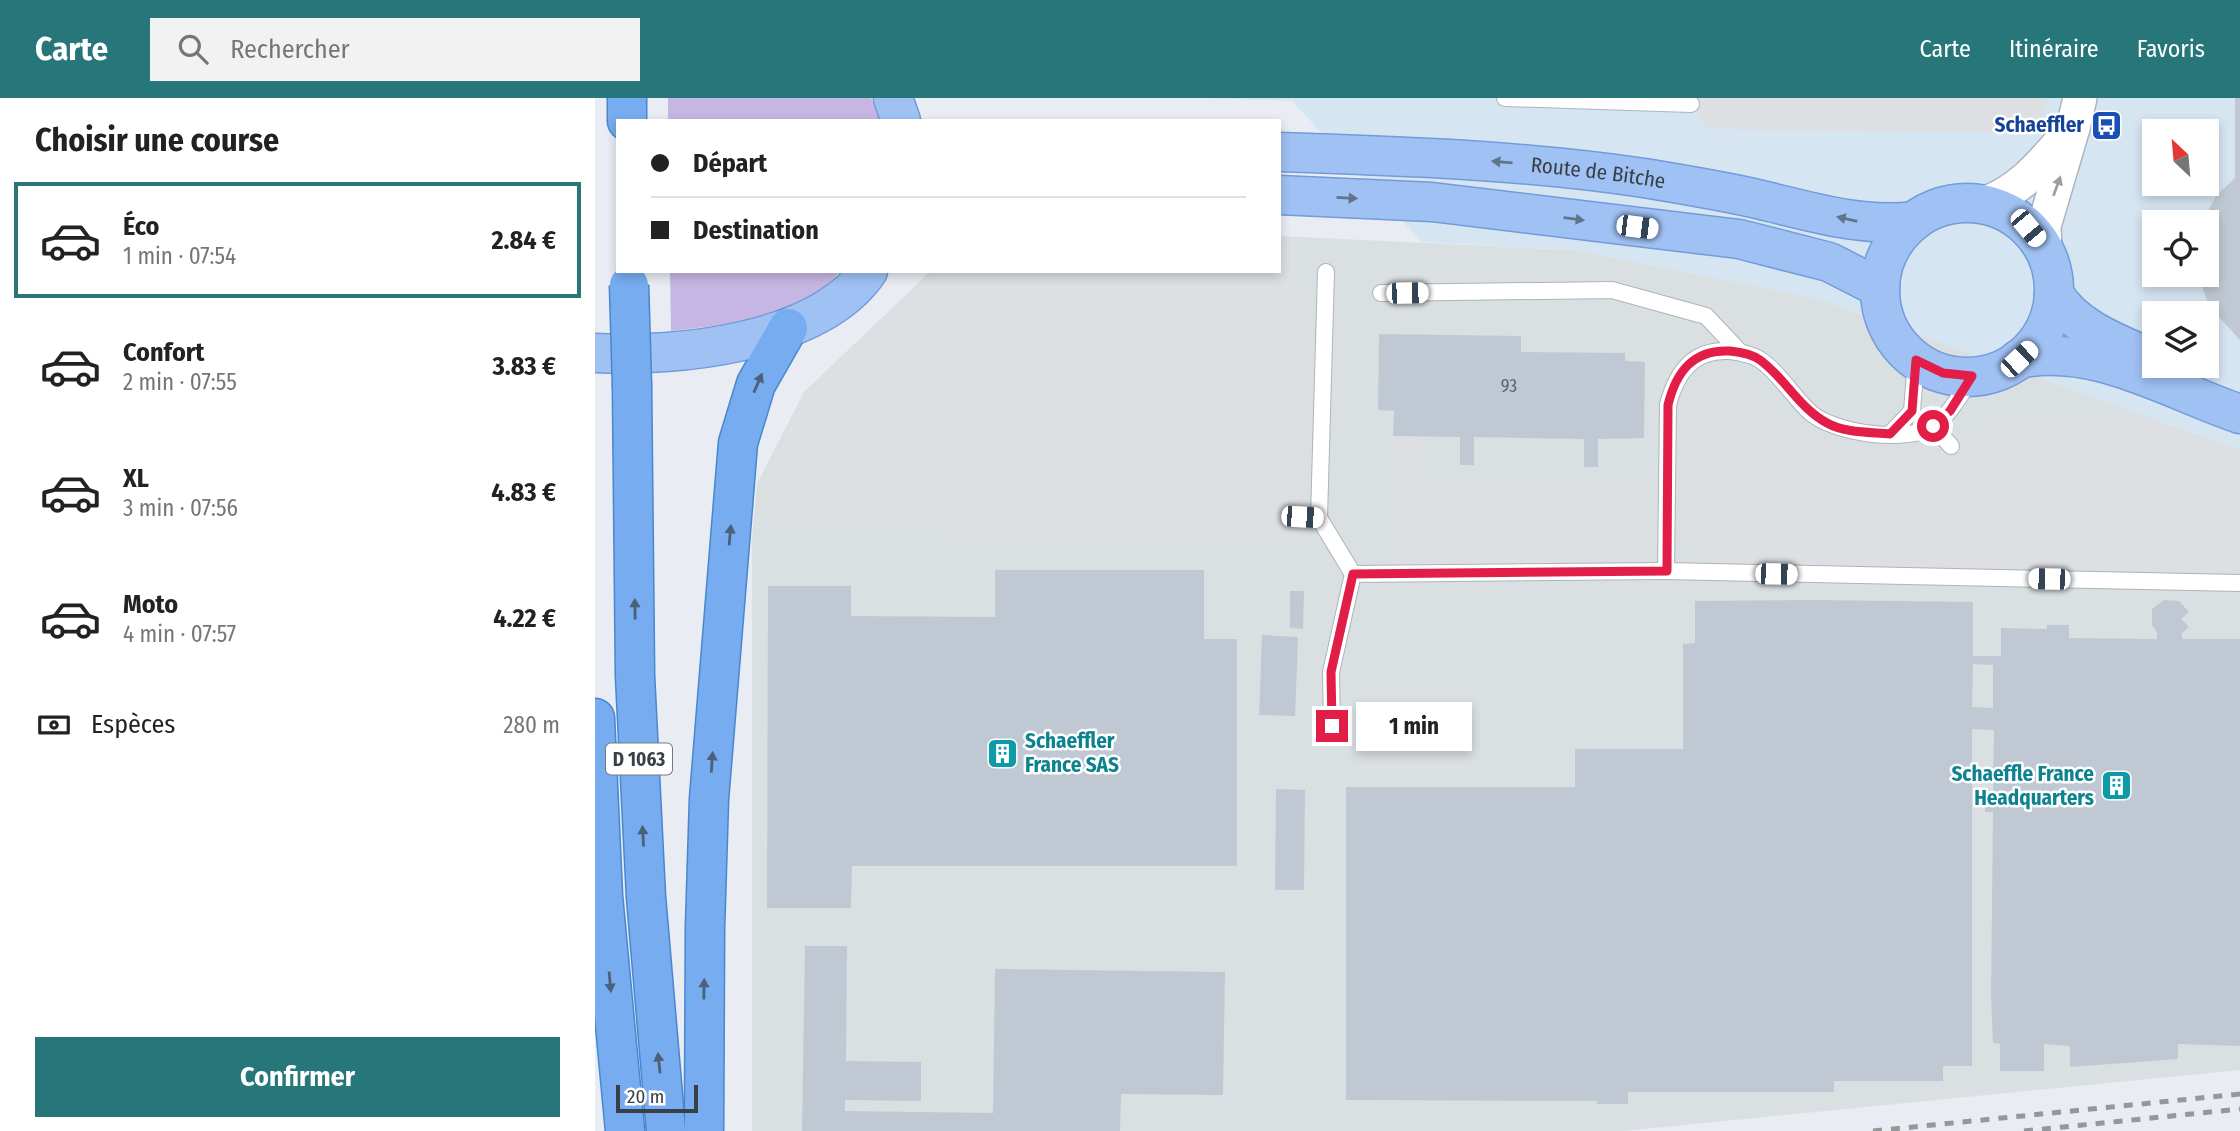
<!DOCTYPE html>
<html lang="fr">
<head>
<meta charset="utf-8">
<style>
	:root { --surface:#fff; --page:#f2f2f2; --text:#222; --muted:#767676; --line:#e0e0e0; --accent:#27767a }
	body { margin:0; font-family:"Fira Sans Condensed",sans-serif; background:var(--page); color:var(--text); height:100vh; display:flex; flex-direction:column; font-size:26px; white-space:nowrap }
	* { box-sizing:border-box; margin:0 }
	p { font-size:23px; color:var(--muted) }
	.icon { flex:none; width:38px; height:38px; fill:none; stroke:currentColor; stroke-width:2; stroke-linecap:round; stroke-linejoin:round }
	.map { position:relative; flex:1; overflow:hidden }
	.drawer { display:flex; flex-direction:column; background:var(--surface); width:595px }
	.drawer>* { flex:none }
	.top-card { position:absolute; left:21px; top:21px; width:665px; height:154px; border-radius:0px; box-shadow:0 4px 10px #0003; display:grid; align-content:center; height:154px; padding:0 35px; background:var(--surface) }
	.needle { width:46px; rotate:334deg }
	.tools { position:absolute; left:1547px; top:21px; display:grid; gap:14px }
	.tools a { display:grid; place-items:center; width:77px; height:77px; border-radius:0px; background:var(--surface); box-shadow:0 4px 10px #0003; font-size:35px }
	.scale { position:absolute; left:21px; bottom:18px; width:82px; box-sizing:border-box; padding-left:7px; border:4px solid #383f46; border-top:0; font-size:19px; line-height:24px; white-space:nowrap; color:#383f46; -webkit-text-stroke:5px #fff; paint-order:stroke }
	.end { position:absolute; width:32px; height:32px; margin:-16px; border:9px solid #e11d48; background:#fff; box-shadow:0 0 0 4px #fff }
	.from { border-radius:50% }
	.bubble { position:absolute; height:49px; border-radius:0px; background:var(--surface); box-shadow:0 4px 10px #0003; font-size:23px; font-weight:700; line-height:49px; text-align:center }
	.car { position:absolute; width:21px; height:42px; margin:-21px -10px; border-radius:9px; box-shadow:0 0 5px 2px #0007; background:linear-gradient(#fff 24%,#345 0 40%,#fff 0 76%,#345 0 86%,#fff 0) }
	.top-card b { display:flex; align-items:center; gap:24px; height:66px; font-size:26px }
	.top-card b+b { border-top:2px solid var(--line) }
	.top-card i { width:18px; height:18px; background:var(--text) }
	ul { padding:0; list-style:none }
	li { display:flex; align-items:center; gap:21px; height:116px; margin:0 14px 10px; padding:0 21px; border:4px solid transparent; border-radius:0px }
	li div { flex:1 }
	li b { display:block; font-size:26px }
	li em { font-style:normal; font-weight:700 }
	li.selected { border-color:var(--accent) }
	li>.icon { width:63px; height:63px; stroke-width:1.5 }
	h2 { padding:0 35px; font-size:32px; line-height:84px }
	.pay { display:flex; align-items:center; gap:18px; height:77px; padding:0 35px; font-size:26px }
	.pay p { margin-inline-start:auto }
	.primary-button { display:flex; gap:14px; margin-top:auto; padding:14px 35px }
	.primary-button a { flex:1; height:80px; border-radius:0px; background:var(--accent); color:#fff; font-size:28px; font-weight:700; line-height:80px; text-align:center }
	header { display:flex; align-items:center; gap:42px; box-sizing:border-box; height:98px; padding:0 35px; background:var(--accent); color:#fff }
	header strong { font-size:33px }
	nav { display:flex; gap:38px; margin-inline-start:auto; font-size:24px }
	.search { width:490px; height:63px; background:var(--page); display:flex; align-items:center; gap:18px; box-sizing:border-box; padding:0 24px; border-radius:0px; color:var(--muted); font-size:26px }
	main { display:flex; flex:1; min-height:0 }
	.map>svg:first-child { display:block }
	.commercial { fill:#d6e5f2; fill-rule:evenodd }
	.industrial { fill:#dadfe2 }
	.green { fill:#c6b6e3 }
	.parking { fill:#dddfe2 }
	.building { fill:#c0c9d3; fill-rule:evenodd }
	.lines { fill:none; stroke-linecap:round; stroke-linejoin:round }
	.lane-casing { stroke:#acb4bd; stroke-width:18 }
	.street-casing { stroke:#acb4bd; stroke-width:36 }
	.primary-casing { stroke:#729bd8; stroke-width:41 }
	.highway-casing { stroke:#4887ce; stroke-width:41 }
	.lane { stroke:#fff; stroke-width:16 }
	.street { stroke:#fff; stroke-width:33 }
	.primary { stroke:#a0c1f4; stroke-width:38 }
	.highway { stroke:#77acf0; stroke-width:38 }
	.rail { stroke:#979797; stroke-width:5; stroke-dasharray:9 9; stroke-linecap:butt }
	.highway-bridge-casing { stroke:#4887ce; stroke-width:41; stroke-linecap:butt }
	.highway-bridge { stroke:#77acf0; stroke-width:38 }
	.oneway { fill:#62738c }
	.oneway2 { fill:#9c9fa2 }
	.oneway3 { fill:#4b6079 }
	.route { stroke:#e11d48; stroke-width:9 }
	.labels { text-anchor:middle; stroke-width:5; stroke-linejoin:round; paint-order:stroke }
	.number-label { font-size:18px; fill:#5a6269 }
	.shield { fill:#fff; stroke:#74797e; stroke-width:2 }
	.shield-label { font-size:19px; font-weight:bold; fill:#383f46 }
	.transit-label { font-size:21px; font-weight:bold; fill:#164399; stroke:#fff; text-anchor:end }
	.street-label { font-size:21px; fill:#383f46; stroke:#fff }
	.culture-label { font-size:21px; font-weight:bold; fill:#0d838f; stroke:#fff; text-anchor:start }
</style>
</head>
<body>
<header>
<strong>Carte</strong>
<div class="search"><svg class="icon" aria-label="search" viewBox="0 0 24 24"><circle cx="10" cy="10" r="6"/><path d="M15 15l6 6"/></svg>Rechercher</div>
<nav><a>Carte</a><a>Itinéraire</a><a>Favoris</a></nav>
</header>
<main>
<section class="drawer">
<h2>Choisir une course</h2>
<ul>
<li class="selected"><svg class="icon" aria-label="car" viewBox="0 0 24 24"><path d="M5 17H2v-5l4-1 3-4h7l3 4 3 1v5h-3M9 17h6M6 11h13"/><circle cx="7" cy="17" r="2"/><circle cx="17" cy="17" r="2"/></svg><div><b>Éco</b><p>1 min · 07:54</p></div><em>2.84 €</em></li>
<li><svg class="icon" aria-label="car" viewBox="0 0 24 24"><path d="M5 17H2v-5l4-1 3-4h7l3 4 3 1v5h-3M9 17h6M6 11h13"/><circle cx="7" cy="17" r="2"/><circle cx="17" cy="17" r="2"/></svg><div><b>Confort</b><p>2 min · 07:55</p></div><em>3.83 €</em></li>
<li><svg class="icon" aria-label="car" viewBox="0 0 24 24"><path d="M5 17H2v-5l4-1 3-4h7l3 4 3 1v5h-3M9 17h6M6 11h13"/><circle cx="7" cy="17" r="2"/><circle cx="17" cy="17" r="2"/></svg><div><b>XL</b><p>3 min · 07:56</p></div><em>4.83 €</em></li>
<li><svg class="icon" aria-label="car" viewBox="0 0 24 24"><path d="M5 17H2v-5l4-1 3-4h7l3 4 3 1v5h-3M9 17h6M6 11h13"/><circle cx="7" cy="17" r="2"/><circle cx="17" cy="17" r="2"/></svg><div><b>Moto</b><p>4 min · 07:57</p></div><em>4.22 €</em></li>
</ul>
<div class="pay"><svg class="icon" aria-label="cash" viewBox="0 0 24 24"><path d="M3 7h18v10H3z"/><circle cx="12" cy="12" r="2"/></svg>Espèces<p>280 m</p></div>
<div class="primary-button"><a>Confirmer</a></div>
</section>
<div class="map">
<svg width="1645" height="1033" viewBox="0 0 1645 1033">
	<rect width="100%" height="100%" fill="#e9edf3"/>
	<path class="commercial" d="M 609,0 L 1645,0 L 1645,352 L 1219,200 L 979,152 L 827,144 L 697,3 ZM 1559,33 L 1612,33 L 1612,86 L 1559,86 ZM 1559,124 L 1612,124 L 1612,177 L 1559,177 ZM 1559,215 L 1612,215 L 1612,268 L 1559,268 Z"/>
	<path class="industrial" d="M 684,138 L 979,152 L 1220,200 L 1645,352 L 1645,972 L 1028,1033 L 157,1033 L 157,440 L 162,386 L 209,294 L 336,173 L 684,173 Z"/>
	<g class="green">
		<path d="M 73,0 L 276,0 L 287,23 L 73,23 Z"/>
		<path d="M 75,173 L 245,173 C 203,222 136,226 76,233 Z"/>
	</g>
	<g class="parking">
		<path d="M 1092,0 L 1453,0 L 1447,20 L 1405,34 L 1112,31 Z"/>
		<path d="M 684,145 L 702,146 L 707,439 L 179,428 L 186,351 L 209,294 L 341,173 L 684,173 Z"/>
		<path d="M 1126,271 L 1139,273 L 1210,340 L 1266,353 L 1333,354 L 1337,358 L 1405,320 L 1458,319 L 1556,323 L 1645,356 L 1645,474 L 1120,466 L 1097,443 L 1090,429 L 1091,321 L 1093,296 L 1099,283 L 1113,273 Z"/>
		<path d="M 798,338 L 822,339 L 828,385 L 1042,387 L 1042,473 L 800,476 Z"/>
	</g>
	<g class="building">
		<path d="M 1640,0 L 1645,0 L 1645,242 L 1614,208 L 1603,177 L 1612,177 L 1612,124 L 1607,124 L 1621,98 L 1640,80 Z"/>
		<path d="M 784,236 L 926,238 L 926,254 L 1030,255 L 1030,263 L 1050,264 L 1049,340 L 1003,341 L 1003,369 L 989,369 L 989,341 L 879,339 L 879,367 L 865,367 L 865,339 L 798,338 L 799,313 L 783,312 Z"/>
		<path d="M 400,472 L 609,472 L 609,541 L 642,541 L 642,768 L 257,768 L 256,810 L 172,810 L 173,488 L 256,488 L 256,518 L 400,519 Z"/>
		<path d="M 695,493 L 709,493 L 708,531 L 695,530 Z"/>
		<path d="M 1221,502 L 1378,504 L 1378,558 L 1406,558 L 1406,530 L 1452,531 L 1452,527 L 1474,527 L 1474,540 L 1562,541 L 1562,534 L 1557,527 L 1557,511 L 1569,502 L 1584,503 L 1594,514 L 1586,521 L 1594,529 L 1587,535 L 1587,541 L 1645,541 L 1645,948 L 1583,946 L 1583,961 L 1475,969 L 1475,948 L 1449,946 L 1449,973 L 1405,973 L 1405,946 L 1398,945 L 1396,898 L 1398,714 L 1390,714 L 1390,702 L 1398,702 L 1399,632 L 1377,631 L 1377,968 L 1348,968 L 1348,983 L 1239,983 L 1239,994 L 1033,994 L 1033,1006 L 1002,1006 L 1002,1003 L 751,1002 L 751,689 L 980,689 L 980,651 L 1088,651 L 1088,546 L 1100,545 L 1100,503 ZM 1378,566 L 1398,567 L 1398,610 L 1377,609 Z"/>
		<path d="M 667,537 L 703,539 L 700,618 L 664,617 Z"/>
		<path d="M 681,691 L 710,692 L 709,792 L 680,792 Z"/>
		<path d="M 210,848 L 252,848 L 251,963 L 326,964 L 326,1003 L 250,1002 L 250,1013 L 398,1015 L 400,871 L 630,874 L 628,997 L 526,996 L 525,1033 L 207,1033 Z"/>
	</g>
	<g class="lines">
		<defs>
			<g id="lane">
				<path d="M 910,0 L 1096,6"/>
				<path d="M 786,195 L 1017,192 L 1111,218 L 1145,254"/>
				<path d="M 1378,278 C 1366,295 1356,316 1338,328 C 1312,346 1239,335 1216,315 C 1198,299 1184,274 1164,261 C 1155,256 1144,254 1134,253 C 1098,251 1081,275 1073,307 L 1071,473 L 1645,485"/>
				<path d="M 1338,328 L 1356,348"/>
				<path d="M 1295,336 L 1317,313 L 1321,262"/>
				<path d="M 707,419 L 724,420 L 758,476"/>
				<path d="M 724,420 L 731,174"/>
				<path d="M 737,628 L 736,574 L 758,476 L 1071,473"/>
			</g>
			<g id="street">
				<path d="M 1478,30 L 1485,0"/>
				<path d="M 1388,106 C 1428,93 1451,60 1478,30 L 1449,128 L 1450,154"/>
			</g>
			<g id="primary">
				<path d="M 298,0 L 306,23"/>
				<path id="s1" d="M 684,54 C 806,58 928,62 1049,80 C 1085,86 1122,92 1158,100 C 1211,112 1264,130 1319,123"/>
				<path d="M 684,97 L 837,104 L 1144,141 L 1234,164 L 1285,190"/>
				<circle cx="1372" cy="192" r="87"/>
				<path d="M 1459,196 C 1478,228 1518,244 1551,258"/>
				<path d="M 0,255 C 81,259 223,246 273,173"/>
				<path d="M 1424,261 C 1500,245 1574,292 1645,316"/>
			</g>
			<g id="highway">
				<path d="M 32,0 L 32,23"/>
				<path d="M 37,288 L 40,578 L 51,799 L 71,1033"/>
				<path d="M 0,620 L 8,798 L 30,1033"/>
				<path d="M 109,1033 L 110,829 L 114,701 L 143,345 L 161,286 L 193,230"/>
			</g>
		</defs>
		<use href="#lane" class="lane-casing"/>
		<use href="#street" class="street-casing"/>
		<use href="#primary" class="primary-casing"/>
		<use href="#highway" class="highway-casing"/>
		<use href="#lane" class="lane"/>
		<use href="#street" class="street"/>
		<use href="#primary" class="primary"/>
		<use href="#highway" class="highway"/>
		<g class="rail">
			<path d="M 1278,1033 L 1645,996"/>
			<path d="M 1429,1033 L 1645,1011"/>
		</g>
		<defs>
			<path id="highway-bridge" d="M 34,187 L 37,288"/>
		</defs>
		<use href="#highway-bridge" class="highway-bridge-casing"/>
		<use href="#highway-bridge" class="highway-bridge"/>
	</g>
	<defs><path id="oneway-solid" d="M-6-.8H1V-3.2L6.5 0L1 3.2V.8H-6Z" transform="scale(1.75)"/></defs>
	<g class="oneway">
		<use href="#oneway-solid" transform="translate(907 64) rotate(-175)"/>
		<use href="#oneway-solid" transform="translate(752 100) rotate(3)"/>
		<use href="#oneway-solid" transform="translate(979 121) rotate(7)"/>
		<use href="#oneway-solid" transform="translate(1252 121) rotate(-167)"/>
	</g>
	<use class="oneway2" href="#oneway-solid" transform="translate(1462 88) rotate(-70)"/>
	<g class="oneway3">
		<use href="#oneway-solid" transform="translate(163 285) rotate(-66)"/>
		<use href="#oneway-solid" transform="translate(135 437) rotate(-85)"/>
		<use href="#oneway-solid" transform="translate(40 511) rotate(-91)"/>
		<use href="#oneway-solid" transform="translate(117 664) rotate(-86)"/>
		<use href="#oneway-solid" transform="translate(48 738) rotate(-93)"/>
		<use href="#oneway-solid" transform="translate(15 884) rotate(85)"/>
		<use href="#oneway-solid" transform="translate(109 891) rotate(-89)"/>
		<use href="#oneway-solid" transform="translate(64 965) rotate(-96)"/>
	</g>
	<g class="lines">
		<path class="route" d="M 737,628 L 736,574 L 758,476 L 1072,473 L 1073,307 C 1081,274 1098,251 1135,253 C 1145,254 1157,256 1165,262 C 1190,280 1204,310 1232,325 C 1250,335 1274,334 1295,336 L 1317,313 L 1321,262 L 1348,275 L 1377,278 L 1355,313 L 1338,328"/>
	</g>
	<defs>
		<symbol id="bus-square" viewBox="-11 -11 22 22"><rect x="-9" y="-9" width="18" height="18" rx="4" fill="#1a4fb4" stroke="#fff"/><path d="M-5-6H5V4H4V6H2V4H-2V6H-4V4H-5ZM-3.5-4V0h7V-4ZM-3.5 1.2v1.5H-2V1.2ZM2 1.2v1.5H3.5V1.2Z" fill="#fff"/></symbol>
		<symbol id="building-square" viewBox="-11 -11 22 22"><rect x="-9" y="-9" width="18" height="18" rx="4" fill="#0f9aa8" stroke="#fff"/><path d="M-4-6H4V6H1V3H-1V6H-4ZM-2.5-4.3h1.7v1.8h-1.7ZM.8-4.3h1.7v1.8H.8ZM-2.5-1h1.7V.8h-1.7ZM.8-1h1.7V.8H.8Z" fill="#fff"/></symbol>
	</defs>
	<g fill-rule="evenodd">
		<use href="#bus-square" x="1494" y="10" width="35" height="35"/>
		<use href="#building-square" x="390" y="638" width="35" height="35"/>
		<use href="#building-square" x="1504" y="670" width="35" height="35"/>
	</g>
	<g class="labels">
		<g class="number-label">
			<text x="914" y="294">93</text>
		</g>
		<rect class="shield" x="11" y="645.5" width="66" height="31" rx="5"/>
		<g class="shield-label">
			<text x="44" y="668">D 1063</text>
		</g>
		<g class="transit-label">
			<text x="1489" y="34">Schaeffler</text>
		</g>
		<g class="street-label">
			<text dy="7" stroke="none"><textPath href="#s1" startOffset="320">Route de Bitche</textPath></text>
		</g>
		<g class="culture-label">
			<text x="430" y="650">Schaeffler<tspan x="430" dy="24">France SAS</tspan></text>
			<text x="1499" y="683" text-anchor="end">Schaeffle France<tspan x="1499" dy="24">Headquarters</tspan></text>
		</g>
	</g>
</svg>
<div class="tools">
<a><svg class="needle" viewBox="-14 -14 28 28"><path d="M0-13l5 13h-10z" fill="#e53935"/><path d="M0 13l5-13h-10z" fill="#767676"/></svg></a>
<a><svg class="icon" aria-label="locate" viewBox="0 0 24 24"><circle cx="12" cy="12" r="6"/><path d="M12 2v4M12 18v4M2 12h4M18 12h4"/></svg></a>
<a><svg class="icon" aria-label="layers" viewBox="0 0 24 24"><path d="M12 4l9 5-9 5-9-5zM3 14l9 5 9-5"/></svg></a>
</div>
<div class="scale">20 m</div>
<i class="end from" style="left:1338px;top:328px"></i>
<i class="end" style="left:737px;top:628px"></i>
<div class="bubble" style="left:761px;top:604px;width:116px">1 min</div>
<i class="car" style="left:1042px;top:129px;rotate:97deg"></i>
<i class="car" style="left:1433px;top:130px;rotate:140deg"></i>
<i class="car" style="left:812px;top:195px;rotate:89deg"></i>
<i class="car" style="left:1424px;top:261px;rotate:47deg"></i>
<i class="car" style="left:707px;top:419px;rotate:93deg"></i>
<i class="car" style="left:1181px;top:476px;rotate:91deg"></i>
<i class="car" style="left:1454px;top:481px;rotate:271deg"></i>
<div class="top-card">
<b><i class="from"></i>Départ</b>
<b><i></i>Destination</b>
</div>
</div>
</main>
</body>
</html>
